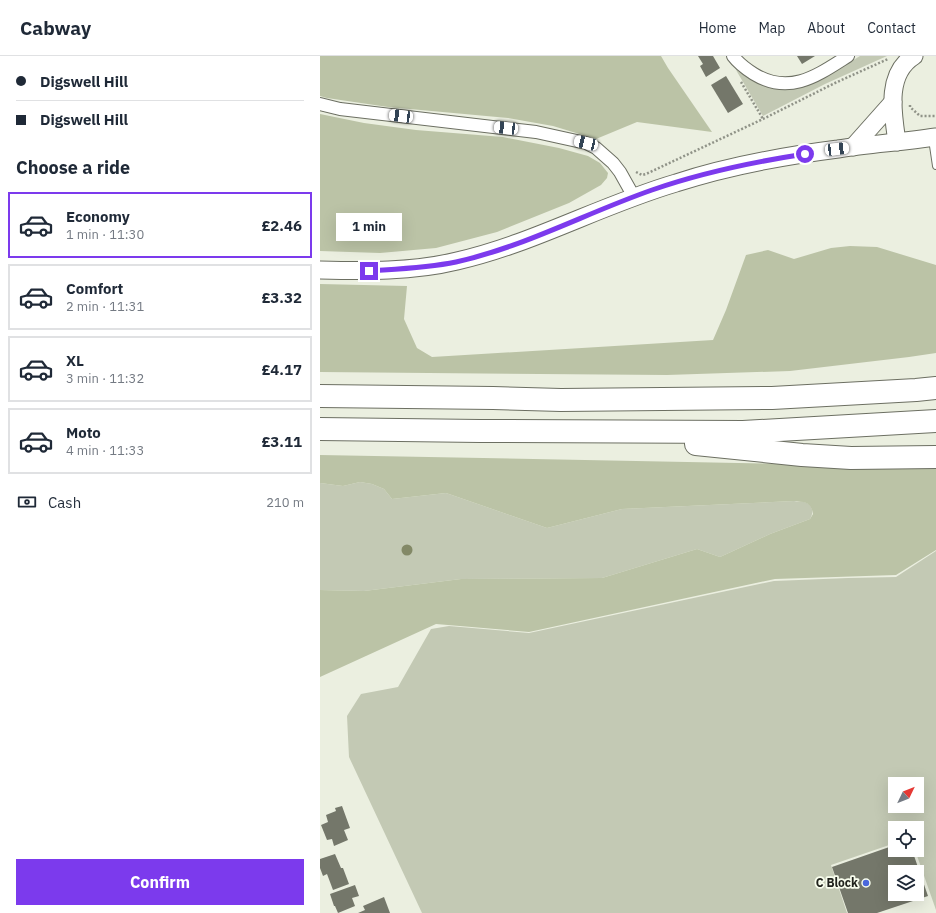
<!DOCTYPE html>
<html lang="en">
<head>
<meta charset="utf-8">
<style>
	:root { --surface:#fff; --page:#f6f6f7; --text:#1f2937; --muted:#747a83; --line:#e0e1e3; --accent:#7c3aed }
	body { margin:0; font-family:"IBM Plex Sans",sans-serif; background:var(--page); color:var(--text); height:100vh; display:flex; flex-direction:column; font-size:15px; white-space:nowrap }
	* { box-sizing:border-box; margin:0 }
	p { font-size:13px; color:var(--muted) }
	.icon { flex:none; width:22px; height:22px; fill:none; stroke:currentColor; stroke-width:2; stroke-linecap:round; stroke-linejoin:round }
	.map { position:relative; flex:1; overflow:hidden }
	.side { display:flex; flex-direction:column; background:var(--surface); width:320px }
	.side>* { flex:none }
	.banner { display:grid; align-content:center; height:88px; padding:0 16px; background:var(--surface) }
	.needle { width:26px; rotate:47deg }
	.buttons { position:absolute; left:568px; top:721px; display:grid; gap:8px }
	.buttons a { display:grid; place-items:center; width:36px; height:36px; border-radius:0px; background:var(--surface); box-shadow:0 4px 16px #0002; font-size:20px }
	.end { position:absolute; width:18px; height:18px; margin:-9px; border:5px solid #7c3aed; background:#fff; box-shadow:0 0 0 2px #fff }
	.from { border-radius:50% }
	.bubble { position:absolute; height:28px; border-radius:0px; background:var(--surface); box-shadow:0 4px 16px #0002; font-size:13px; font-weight:700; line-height:28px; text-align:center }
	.car { position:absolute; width:12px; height:24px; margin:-12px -6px; border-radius:5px; box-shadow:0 0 3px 1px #0007; background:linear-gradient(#fff 24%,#345 0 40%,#fff 0 76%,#345 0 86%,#fff 0) }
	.banner b { display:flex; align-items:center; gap:14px; height:38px; font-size:15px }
	.banner b+b { border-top:1px solid var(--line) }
	.banner i { width:10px; height:10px; background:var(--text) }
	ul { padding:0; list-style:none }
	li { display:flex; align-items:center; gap:12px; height:66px; margin:0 8px 6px; padding:0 8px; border:2px solid var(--line); border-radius:0px }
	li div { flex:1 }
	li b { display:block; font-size:15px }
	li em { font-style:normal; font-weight:700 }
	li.active { border-color:var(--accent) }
	li>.icon { width:36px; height:36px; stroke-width:1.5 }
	h2 { padding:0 16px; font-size:18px; line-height:48px }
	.pay { display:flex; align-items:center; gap:10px; height:44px; padding:0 16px; font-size:15px }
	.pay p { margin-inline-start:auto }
	.button { display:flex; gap:8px; margin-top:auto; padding:8px 16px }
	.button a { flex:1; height:46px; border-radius:0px; background:var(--accent); color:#fff; font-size:16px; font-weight:700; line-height:46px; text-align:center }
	header { display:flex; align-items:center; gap:24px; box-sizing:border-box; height:56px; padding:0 20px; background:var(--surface); border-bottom:1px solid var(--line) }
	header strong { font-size:19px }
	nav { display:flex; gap:22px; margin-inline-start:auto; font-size:14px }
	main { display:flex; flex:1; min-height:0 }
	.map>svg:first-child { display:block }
	.green { fill:#c3c9b4; fill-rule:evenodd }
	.forest { fill:#bbc3a6 }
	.building { fill:#74776a; fill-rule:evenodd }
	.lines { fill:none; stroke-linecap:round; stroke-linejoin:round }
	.lane-casing { stroke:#6c6f62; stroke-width:8 }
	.street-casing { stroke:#6c6f62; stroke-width:14 }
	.secondary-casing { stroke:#6c6f62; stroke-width:19 }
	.highway-casing { stroke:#6c6f62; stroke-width:24 }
	.path { stroke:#909388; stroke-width:2.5; stroke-dasharray:2 2; stroke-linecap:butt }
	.lane { stroke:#fff; stroke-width:6 }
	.street { stroke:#fff; stroke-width:12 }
	.secondary { stroke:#fff; stroke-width:17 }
	.highway { stroke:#fff; stroke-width:22 }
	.tree { fill:#838967 }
	.route { stroke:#7c3aed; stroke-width:5 }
	.poi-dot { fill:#4a67db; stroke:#f8fded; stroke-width:1.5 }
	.labels { text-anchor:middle; stroke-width:3.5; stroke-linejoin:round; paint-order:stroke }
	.poi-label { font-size:12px; font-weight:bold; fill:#20221c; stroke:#f8fded; text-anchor:end }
</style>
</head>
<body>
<header>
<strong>Cabway</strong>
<nav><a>Home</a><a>Map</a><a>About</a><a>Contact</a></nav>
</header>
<main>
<section class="side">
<div class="banner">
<b><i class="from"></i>Digswell Hill</b>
<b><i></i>Digswell Hill</b>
</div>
<h2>Choose a ride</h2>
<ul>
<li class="active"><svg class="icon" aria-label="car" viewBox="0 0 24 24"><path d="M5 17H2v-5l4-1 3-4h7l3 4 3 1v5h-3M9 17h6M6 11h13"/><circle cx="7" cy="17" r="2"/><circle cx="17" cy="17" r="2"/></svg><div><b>Economy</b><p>1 min · 11:30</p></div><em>£2.46</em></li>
<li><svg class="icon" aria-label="car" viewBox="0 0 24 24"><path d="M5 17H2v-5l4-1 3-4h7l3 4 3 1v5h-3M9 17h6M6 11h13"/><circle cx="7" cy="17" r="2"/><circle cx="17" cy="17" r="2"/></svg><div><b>Comfort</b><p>2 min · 11:31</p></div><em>£3.32</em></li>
<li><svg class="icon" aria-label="car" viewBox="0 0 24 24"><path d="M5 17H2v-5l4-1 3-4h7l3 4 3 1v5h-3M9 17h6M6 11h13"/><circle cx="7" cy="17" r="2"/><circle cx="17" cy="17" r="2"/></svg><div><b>XL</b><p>3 min · 11:32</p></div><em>£4.17</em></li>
<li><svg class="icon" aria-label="car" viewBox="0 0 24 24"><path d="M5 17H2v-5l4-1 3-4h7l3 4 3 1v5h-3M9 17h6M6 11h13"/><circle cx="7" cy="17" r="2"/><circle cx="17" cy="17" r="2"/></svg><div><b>Moto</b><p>4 min · 11:33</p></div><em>£3.11</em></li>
</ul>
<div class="pay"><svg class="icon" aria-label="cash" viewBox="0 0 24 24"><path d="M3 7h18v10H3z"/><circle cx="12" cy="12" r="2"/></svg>Cash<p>210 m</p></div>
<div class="button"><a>Confirm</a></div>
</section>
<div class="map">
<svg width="616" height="857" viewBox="0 0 616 857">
	<rect width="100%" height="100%" fill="#ebefe0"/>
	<g class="green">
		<path d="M 540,0 L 567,0 L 505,28 L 443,60 L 416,14 L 436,26 L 453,31 L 486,29 L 501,24 Z"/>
		<path d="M 40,426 L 52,428 L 64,433 L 72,443 L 126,437 L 227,472 L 302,453 L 474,445 C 477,446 481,445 484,446 C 493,448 494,457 490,463 L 450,478 L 400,501 L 377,493 L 282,522 L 141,523 L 44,535 L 0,534 L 0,427 L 23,430 Z"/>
		<path d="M 616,495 L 616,854 L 595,794 L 597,794 L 597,772 L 575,772 L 575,787 L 511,809 L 527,857 L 102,857 L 29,701 L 27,660 L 41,638 L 78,631 L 111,573 L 129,570 L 209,577 L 454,525 L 528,522 L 576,521 ZM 575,728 L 597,728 L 597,750 L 575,750 Z"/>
	</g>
	<g class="forest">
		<path d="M 0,0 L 341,0 L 348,12 L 392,76 L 317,66 L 276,83 L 233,70 L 188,62 L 68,51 L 7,42 L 0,40 Z"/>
		<path d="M 0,58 L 44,67 L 96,74 L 183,81 L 239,92 L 268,100 L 280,107 L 288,117 L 287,122 L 281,129 L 249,147 L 177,176 L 116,192 L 60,197 L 0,195 Z"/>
		<path d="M 530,190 L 557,191 L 616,209 L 616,297 L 589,301 L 470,315 L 347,319 L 0,316 L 0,228 L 87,230 L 84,263 L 97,292 L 112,301 L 393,284 L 406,254 L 426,199 L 448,194 L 474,203 L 511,192 Z"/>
		<path d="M 0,399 L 580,410 L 616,408 L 616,494 L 576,519 L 455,523 L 209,576 L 116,568 L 0,621 L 0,534 L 44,535 L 141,523 L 282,522 L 377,493 L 400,501 L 450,478 L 490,463 L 493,458 C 491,446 485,446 474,445 L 302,453 L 227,472 L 126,437 L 72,443 L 64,433 L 52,428 L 40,426 L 23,430 L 0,427 Z"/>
	</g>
	<g class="building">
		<path d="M 378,0 L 393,0 L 400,12 L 386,21 L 380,10 L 383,8 Z"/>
		<path d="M 477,0 L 495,0 L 482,8 Z"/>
		<path d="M 406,20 L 423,48 L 408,57 L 391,29 Z"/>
		<path d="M 22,750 L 30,772 L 24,774 L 28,784 L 14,790 L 12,783 L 7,784 L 1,769 L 8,766 L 6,759 L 16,755 L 15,752 Z"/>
		<path d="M 575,789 L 575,794 L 592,794 L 608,840 L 557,857 L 528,857 L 512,811 ZM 575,816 L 597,816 L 597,838 L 575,838 Z"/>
		<path d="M 15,798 L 21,812 L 23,812 L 29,828 L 13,834 L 7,818 L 3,820 L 0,812 L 0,803 Z"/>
		<path d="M 35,829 L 39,840 L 32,842 L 35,850 L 18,857 L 15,850 L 14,850 L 10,838 Z"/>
		<path d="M 64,841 L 70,857 L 38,857 L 45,854 L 43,850 Z"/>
	</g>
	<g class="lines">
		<defs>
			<path id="lane" d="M 612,83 L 616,110"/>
			<g id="street">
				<path d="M 413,0 C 419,8 426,13 434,18 C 470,40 498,19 528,0"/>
				<path d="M 0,48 L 20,53 L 216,76 L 266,87 L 276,92 L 293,107 L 300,116 L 314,141"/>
			</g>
			<g id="secondary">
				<path d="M 577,86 C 573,58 565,18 594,0"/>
				<path d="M 533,91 L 573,46"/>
				<path d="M 0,214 C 45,215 92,216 137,205 C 212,188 281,149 356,127 C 408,110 463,100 518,93 C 550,88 583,86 616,81"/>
			</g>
			<g id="highway">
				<path d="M 0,340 L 173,342 L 241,344 L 452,342 L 596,334 L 616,332"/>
				<path d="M 0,373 L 160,375 L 423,376 L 616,365"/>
				<path d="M 376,388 L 482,399 L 531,402 L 616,401"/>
			</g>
		</defs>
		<use href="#lane" class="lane-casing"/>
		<use href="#street" class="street-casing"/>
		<use href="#secondary" class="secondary-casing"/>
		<use href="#highway" class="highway-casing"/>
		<g class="path">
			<path d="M 421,26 L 443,63"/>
			<path d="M 590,49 L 590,51 L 600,60 L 616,60"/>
			<path d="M 316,116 L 322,119 L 326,118 L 443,63 L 515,27 L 568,3"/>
		</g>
		<use href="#lane" class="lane"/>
		<use href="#street" class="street"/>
		<use href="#secondary" class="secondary"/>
		<use href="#highway" class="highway"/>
	</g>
	<circle class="tree" cx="87" cy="494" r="5.5"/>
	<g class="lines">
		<path class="route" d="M 49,215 C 78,213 107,212 136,206 C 204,191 266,157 332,134 C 381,117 433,106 485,98"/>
	</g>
	<circle class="poi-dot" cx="546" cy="827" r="4"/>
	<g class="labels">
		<g class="poi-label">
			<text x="538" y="831">C Block</text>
		</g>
	</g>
</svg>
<div class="buttons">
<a><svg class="needle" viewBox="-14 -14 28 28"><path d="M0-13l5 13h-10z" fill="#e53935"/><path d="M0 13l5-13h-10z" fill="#747a83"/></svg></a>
<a><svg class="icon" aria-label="locate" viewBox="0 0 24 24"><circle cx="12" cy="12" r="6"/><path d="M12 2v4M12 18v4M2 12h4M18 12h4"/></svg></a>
<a><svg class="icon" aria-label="layers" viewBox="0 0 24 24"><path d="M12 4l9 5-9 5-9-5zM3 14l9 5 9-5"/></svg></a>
</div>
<i class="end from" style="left:485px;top:98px"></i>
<i class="end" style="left:49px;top:215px"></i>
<div class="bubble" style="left:16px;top:157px;width:66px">1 min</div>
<i class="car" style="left:81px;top:60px;rotate:277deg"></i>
<i class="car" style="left:186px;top:72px;rotate:276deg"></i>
<i class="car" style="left:266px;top:87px;rotate:283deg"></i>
<i class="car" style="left:517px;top:93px;rotate:83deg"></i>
</div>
</main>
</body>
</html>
